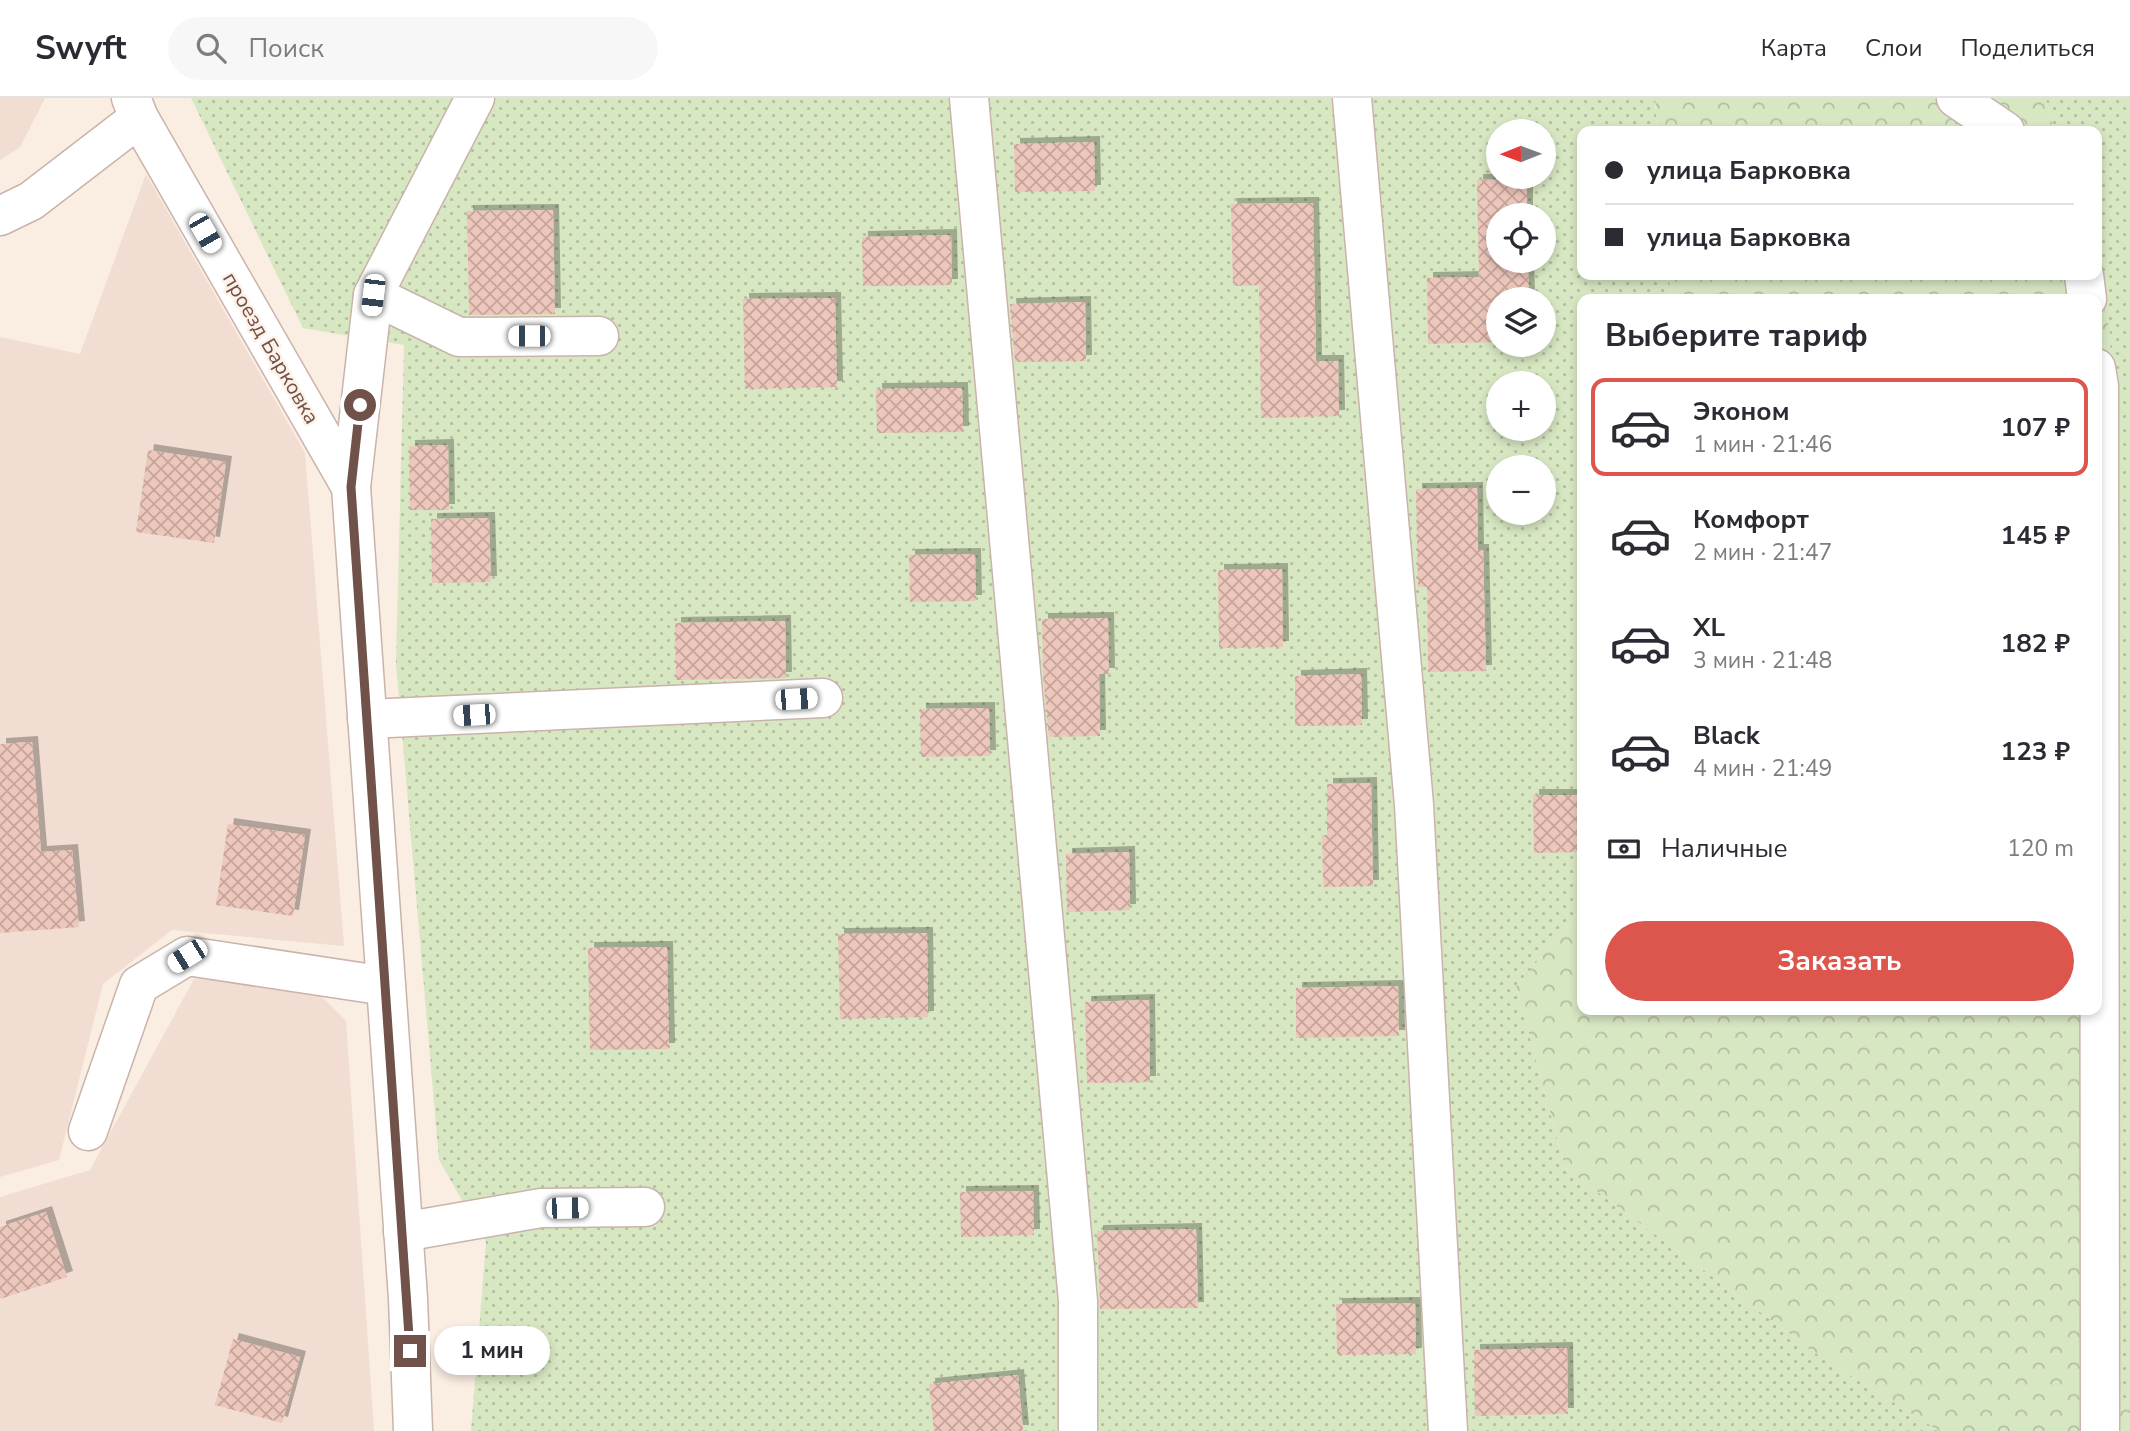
<!DOCTYPE html>
<html lang="ru">
<head>
<meta charset="utf-8">
<style>
	:root { --surface:#fff; --page:#f7f7f7; --text:#2b2b33; --muted:#7c7c81; --line:#e1e1e2; --accent:#dd564e }
	body { margin:0; font-family:"Nunito Sans",sans-serif; background:var(--page); color:var(--text); height:100vh; display:flex; flex-direction:column; font-size:26px; white-space:nowrap }
	* { box-sizing:border-box; margin:0 }
	p { font-size:23px; color:var(--muted) }
	.icon { flex:none; width:38px; height:38px; fill:none; stroke:currentColor; stroke-width:2; stroke-linecap:round; stroke-linejoin:round }
	.map { position:relative; flex:1; overflow:hidden }
	.sheet { position:absolute; left:1577px; top:196px; width:525px; height:721px; display:flex; flex-direction:column; background:var(--surface); border-radius:14px; box-shadow:0 4px 10px #0003 }
	.sheet>* { flex:none }
	.hud { position:absolute; left:1577px; top:28px; width:525px; height:154px; border-radius:14px; box-shadow:0 4px 10px #0003; display:grid; align-content:center; height:154px; padding:0 28px; background:var(--surface) }
	.needle { width:46px; rotate:269deg }
	.controls { position:absolute; left:1486px; top:21px; display:grid; gap:14px }
	.controls a { display:grid; place-items:center; width:70px; height:70px; border-radius:50%; background:var(--surface); box-shadow:0 4px 10px #0003; font-size:35px }
	.end { position:absolute; width:32px; height:32px; margin:-16px; border:9px solid #70524a; background:#fff; box-shadow:0 0 0 4px #fff }
	.from { border-radius:50% }
	.bubble { position:absolute; height:49px; border-radius:24px; background:var(--surface); box-shadow:0 4px 10px #0003; font-size:23px; font-weight:700; line-height:49px; text-align:center }
	.car { position:absolute; width:21px; height:42px; margin:-21px -10px; border-radius:9px; box-shadow:0 0 5px 2px #0007; background:linear-gradient(#fff 24%,#345 0 40%,#fff 0 76%,#345 0 86%,#fff 0) }
	.hud b { display:flex; align-items:center; gap:24px; height:66px; font-size:26px }
	.hud b+b { border-top:2px solid var(--line) }
	.hud i { width:18px; height:18px; background:var(--text) }
	ul { padding:0; list-style:none }
	li { display:flex; align-items:center; gap:21px; height:98px; margin:0 14px 10px; padding:0 14px; border:4px solid transparent; border-radius:14px }
	li div { flex:1 }
	li b { display:block; font-size:26px }
	li em { font-style:normal; font-weight:700 }
	li.on { border-color:var(--accent) }
	li>.icon { width:63px; height:63px; stroke-width:1.5 }
	h2 { padding:0 28px; font-size:32px; line-height:84px }
	.pay { display:flex; align-items:center; gap:18px; height:77px; padding:0 28px; font-size:26px }
	.pay p { margin-inline-start:auto }
	.button { display:flex; gap:14px; margin-top:auto; padding:14px 28px }
	.button a { flex:1; height:80px; border-radius:42px; background:var(--accent); color:#fff; font-size:28px; font-weight:700; line-height:80px; text-align:center }
	header { display:flex; align-items:center; gap:42px; box-sizing:border-box; height:98px; padding:0 35px; background:var(--surface); border-bottom:2px solid var(--line) }
	header strong { font-size:33px }
	nav { display:flex; gap:38px; margin-inline-start:auto; font-size:24px }
	.search { width:490px; height:63px; background:var(--page); display:flex; align-items:center; gap:18px; box-sizing:border-box; padding:0 24px; border-radius:38px; color:var(--muted); font-size:26px }
	.map>svg:first-child { display:block }
	.residential { fill:#f1ddd1 }
	.forest { fill:url(#forest-crowns) }
	.garden { fill:url(#garden-dots); fill-rule:evenodd }
	.building { fill:url(#building-cross-hatch); filter:url(#shadow) }
	.lines { fill:none; stroke-linecap:round; stroke-linejoin:round }
	.minor-casing { stroke:#cab3aa; stroke-width:41 }
	.minor { stroke:#fff; stroke-width:38 }
	.route { stroke:#70524a; stroke-width:9 }
	.labels { text-anchor:middle; stroke-width:5; stroke-linejoin:round; paint-order:stroke }
	.street-label { font-size:21px; fill:#70524a; stroke:#fef1e8 }
</style>
</head>
<body>
<header>
<strong>Swyft</strong>
<div class="search"><svg class="icon" aria-label="search" viewBox="0 0 24 24"><circle cx="10" cy="10" r="6"/><path d="M15 15l6 6"/></svg>Поиск</div>
<nav><a>Карта</a><a>Слои</a><a>Поделиться</a></nav>
</header>
<div class="map">
<svg width="2130" height="1333" viewBox="0 0 2130 1333">
	<defs>
		<pattern id="forest-crowns" width="20" height="18" patternUnits="userSpaceOnUse" patternTransform="scale(1.75)"><rect width="20" height="18" fill="#d7e7c2"/><path d="M2 6a3 3 0 1 1 6 0M12 15a3 3 0 1 1 6 0" fill="none" stroke="#b3bea0"/></pattern>
		<pattern id="garden-dots" width="8" height="8" patternUnits="userSpaceOnUse" patternTransform="scale(1.75)"><rect width="8" height="8" fill="#d7e7c2"/><path d="M2 2h.1M6 6h.1" fill="none" stroke="#b3bea0" stroke-width="1.8" stroke-linecap="round"/></pattern>
		<pattern id="building-cross-hatch" width="8" height="8" patternUnits="userSpaceOnUse" patternTransform="scale(1.75)"><rect width="8" height="8" fill="#eec7bc"/><path d="M0 0l8 8M0 8l8-8" fill="none" stroke="#c5a49b"/></pattern>
		<filter id="shadow"><feDropShadow dx="6" dy="-6" stdDeviation="0" flood-color="#0004"/></filter>
	</defs>
	<rect width="100%" height="100%" fill="#faede2"/>
	<g class="residential">
		<path d="M 0,0 L 45,0 L 20,49 L 0,62 Z"/>
		<path d="M 146,76 L 305,355 L 344,848 L 172,832 L 103,886 L 59,1062 L 0,1079 L 0,239 L 80,256 Z"/>
		<path d="M 194,881 L 309,886 L 346,923 L 374,1333 L 0,1333 L 0,1099 L 90,1072 Z"/>
	</g>
	<g class="forest">
		<path d="M 1655,0 L 2046,0 L 2054,33 L 1657,33 Z"/>
		<path d="M 1669,177 L 2094,177 L 2110,232 L 2120,759 L 2121,1305 L 2130,1310 L 2130,1333 L 1939,1333 L 1821,1259 L 1565,1070 L 1516,888 L 1582,811 L 1582,912 L 2096,912 L 2096,201 L 1671,201 Z"/>
	</g>
	<g class="garden">
		<path d="M 191,0 L 1655,0 L 1657,33 L 1582,33 L 1582,177 L 1669,177 L 1671,201 L 1582,201 L 1582,811 L 1516,888 L 1565,1070 L 1821,1259 L 1939,1333 L 471,1333 L 486,1144 L 439,1062 L 396,566 L 404,247 L 303,230 ZM 1498,33 L 1544,33 L 1544,79 L 1498,79 ZM 1498,117 L 1544,117 L 1544,163 L 1498,163 ZM 1498,201 L 1544,201 L 1544,247 L 1498,247 ZM 1498,285 L 1544,285 L 1544,331 L 1498,331 ZM 1498,369 L 1544,369 L 1544,415 L 1498,415 Z"/>
		<path d="M 2046,0 L 2130,0 L 2130,1310 L 2121,1305 L 2120,759 L 2110,232 L 2094,177 L 2096,177 L 2096,33 L 2054,33 Z"/>
	</g>
	<g class="building">
		<path d="M 1094,44 L 1095,93 L 1015,94 L 1014,46 Z"/>
		<path d="M 1527,81 L 1527,117 L 1498,117 L 1498,163 L 1528,163 L 1529,201 L 1498,201 L 1498,244 L 1428,246 L 1427,180 L 1479,179 L 1477,82 Z"/>
		<path d="M 1313,105 L 1316,263 L 1338,263 L 1339,318 L 1261,320 L 1259,187 L 1233,188 L 1231,106 Z"/>
		<path d="M 553,112 L 555,216 L 469,217 L 467,113 Z"/>
		<path d="M 951,137 L 952,187 L 863,188 L 862,139 Z"/>
		<path d="M 835,200 L 837,289 L 745,291 L 743,201 Z"/>
		<path d="M 1085,204 L 1086,263 L 1015,264 L 1010,206 Z"/>
		<path d="M 962,290 L 963,334 L 877,335 L 876,291 Z"/>
		<path d="M 448,347 L 449,412 L 410,412 L 409,348 Z"/>
		<path d="M 148,352 L 226,364 L 214,445 L 136,434 Z"/>
		<path d="M 1477,390 L 1478,452 L 1483,452 L 1486,573 L 1428,574 L 1427,489 L 1418,489 L 1416,391 Z"/>
		<path d="M 489,420 L 491,484 L 432,485 L 431,421 Z"/>
		<path d="M 975,456 L 976,503 L 910,504 L 909,457 Z"/>
		<path d="M 1282,471 L 1283,549 L 1219,550 L 1218,472 Z"/>
		<path d="M 1108,520 L 1109,576 L 1099,576 L 1100,638 L 1049,639 L 1043,578 L 1042,521 Z"/>
		<path d="M 785,523 L 786,580 L 676,582 L 675,525 Z"/>
		<path d="M 1361,576 L 1362,627 L 1295,628 L 1295,578 Z"/>
		<path d="M 989,610 L 990,658 L 921,659 L 920,611 Z"/>
		<path d="M 32,644 L 41,754 L 72,752 L 79,829 L 0,835 L 0,646 Z"/>
		<path d="M 1371,685 L 1373,788 L 1323,789 L 1322,737 L 1327,737 L 1327,686 Z"/>
		<path d="M 1533,697 L 1582,697 L 1582,754 L 1534,755 Z"/>
		<path d="M 228,726 L 305,737 L 293,818 L 216,807 Z"/>
		<path d="M 1129,754 L 1130,812 L 1067,814 L 1066,756 Z"/>
		<path d="M 927,835 L 928,919 L 840,921 L 838,836 Z"/>
		<path d="M 667,849 L 669,951 L 590,952 L 588,850 Z"/>
		<path d="M 1398,888 L 1399,938 L 1296,940 L 1296,890 Z"/>
		<path d="M 1149,902 L 1150,984 L 1087,985 L 1085,904 Z"/>
		<path d="M 1033,1093 L 1034,1137 L 961,1139 L 960,1094 Z"/>
		<path d="M 46,1114 L 67,1179 L 0,1201 L 0,1129 Z"/>
		<path d="M 1196,1131 L 1198,1210 L 1100,1211 L 1097,1133 Z"/>
		<path d="M 1415,1205 L 1416,1256 L 1337,1257 L 1336,1206 Z"/>
		<path d="M 233,1241 L 300,1259 L 282,1325 L 215,1307 Z"/>
		<path d="M 1567,1250 L 1568,1316 L 1475,1318 L 1474,1252 Z"/>
		<path d="M 1018,1277 L 1023,1333 L 934,1333 L 929,1286 Z"/>
	</g>
	<g class="lines">
		<defs>
			<g id="minor">
				<path d="M 131,0 L 139,20 L 351,389"/>
				<path d="M 969,0 L 1078,1203 L 1078,1333"/>
				<path d="M 1352,0 L 1414,707 L 1448,1333"/>
				<path d="M 1956,0 L 2005,33"/>
				<path d="M 0,118 L 31,103 L 139,20"/>
				<path d="M 2084,177 L 2087,201"/>
				<path d="M 373,197 L 459,239 L 599,238"/>
				<path d="M 2096,270 L 2099,288 L 2100,1333"/>
				<path d="M 367,621 L 823,600"/>
				<path d="M 88,1033 L 139,887 L 187,858 L 386,888"/>
				<path d="M 403,1134 L 541,1110 L 645,1109"/>
				<path d="M 413,1333 L 408,1200 L 351,389 L 373,197 L 475,0"/>
			</g>
		</defs>
		<use href="#minor" class="minor-casing"/>
		<use href="#minor" class="minor"/>
	</g>
	<g class="lines">
		<path class="route" d="M 360,307 L 351,389 L 410,1253"/>
	</g>
	<g class="labels">
		<g class="street-label">
			<text transform="translate(271 250) rotate(60)" y="7">проезд Барковка</text>
		</g>
	</g>
</svg>
<div class="controls">
<a><svg class="needle" viewBox="-14 -14 28 28"><path d="M0-13l5 13h-10z" fill="#e53935"/><path d="M0 13l5-13h-10z" fill="#7c7c81"/></svg></a>
<a><svg class="icon" aria-label="locate" viewBox="0 0 24 24"><circle cx="12" cy="12" r="6"/><path d="M12 2v4M12 18v4M2 12h4M18 12h4"/></svg></a>
<a><svg class="icon" aria-label="layers" viewBox="0 0 24 24"><path d="M12 4l9 5-9 5-9-5zM3 14l9 5 9-5"/></svg></a>
<a>+</a>
<a>−</a>
</div>
<i class="end from" style="left:360px;top:307px"></i>
<i class="end" style="left:410px;top:1253px"></i>
<div class="bubble" style="left:434px;top:1228px;width:116px">1 мин</div>
<i class="car" style="left:205px;top:135px;rotate:150deg"></i>
<i class="car" style="left:373px;top:197px;rotate:187deg"></i>
<i class="car" style="left:529px;top:238px;rotate:270deg"></i>
<i class="car" style="left:796px;top:601px;rotate:87deg"></i>
<i class="car" style="left:474px;top:617px;rotate:267deg"></i>
<i class="car" style="left:187px;top:858px;rotate:238deg"></i>
<i class="car" style="left:567px;top:1110px;rotate:89deg"></i>
<div class="hud">
<b><i class="from"></i>улица Барковка</b>
<b><i></i>улица Барковка</b>
</div>
<section class="sheet">
<h2>Выберите тариф</h2>
<ul>
<li class="on"><svg class="icon" aria-label="car" viewBox="0 0 24 24"><path d="M5 17H2v-5l4-1 3-4h7l3 4 3 1v5h-3M9 17h6M6 11h13"/><circle cx="7" cy="17" r="2"/><circle cx="17" cy="17" r="2"/></svg><div><b>Эконом</b><p>1 мин · 21:46</p></div><em>107 ₽</em></li>
<li><svg class="icon" aria-label="car" viewBox="0 0 24 24"><path d="M5 17H2v-5l4-1 3-4h7l3 4 3 1v5h-3M9 17h6M6 11h13"/><circle cx="7" cy="17" r="2"/><circle cx="17" cy="17" r="2"/></svg><div><b>Комфорт</b><p>2 мин · 21:47</p></div><em>145 ₽</em></li>
<li><svg class="icon" aria-label="car" viewBox="0 0 24 24"><path d="M5 17H2v-5l4-1 3-4h7l3 4 3 1v5h-3M9 17h6M6 11h13"/><circle cx="7" cy="17" r="2"/><circle cx="17" cy="17" r="2"/></svg><div><b>XL</b><p>3 мин · 21:48</p></div><em>182 ₽</em></li>
<li><svg class="icon" aria-label="car" viewBox="0 0 24 24"><path d="M5 17H2v-5l4-1 3-4h7l3 4 3 1v5h-3M9 17h6M6 11h13"/><circle cx="7" cy="17" r="2"/><circle cx="17" cy="17" r="2"/></svg><div><b>Black</b><p>4 мин · 21:49</p></div><em>123 ₽</em></li>
</ul>
<div class="pay"><svg class="icon" aria-label="cash" viewBox="0 0 24 24"><path d="M3 7h18v10H3z"/><circle cx="12" cy="12" r="2"/></svg>Наличные<p>120 m</p></div>
<div class="button"><a>Заказать</a></div>
</section>
</div>
</body>
</html>
